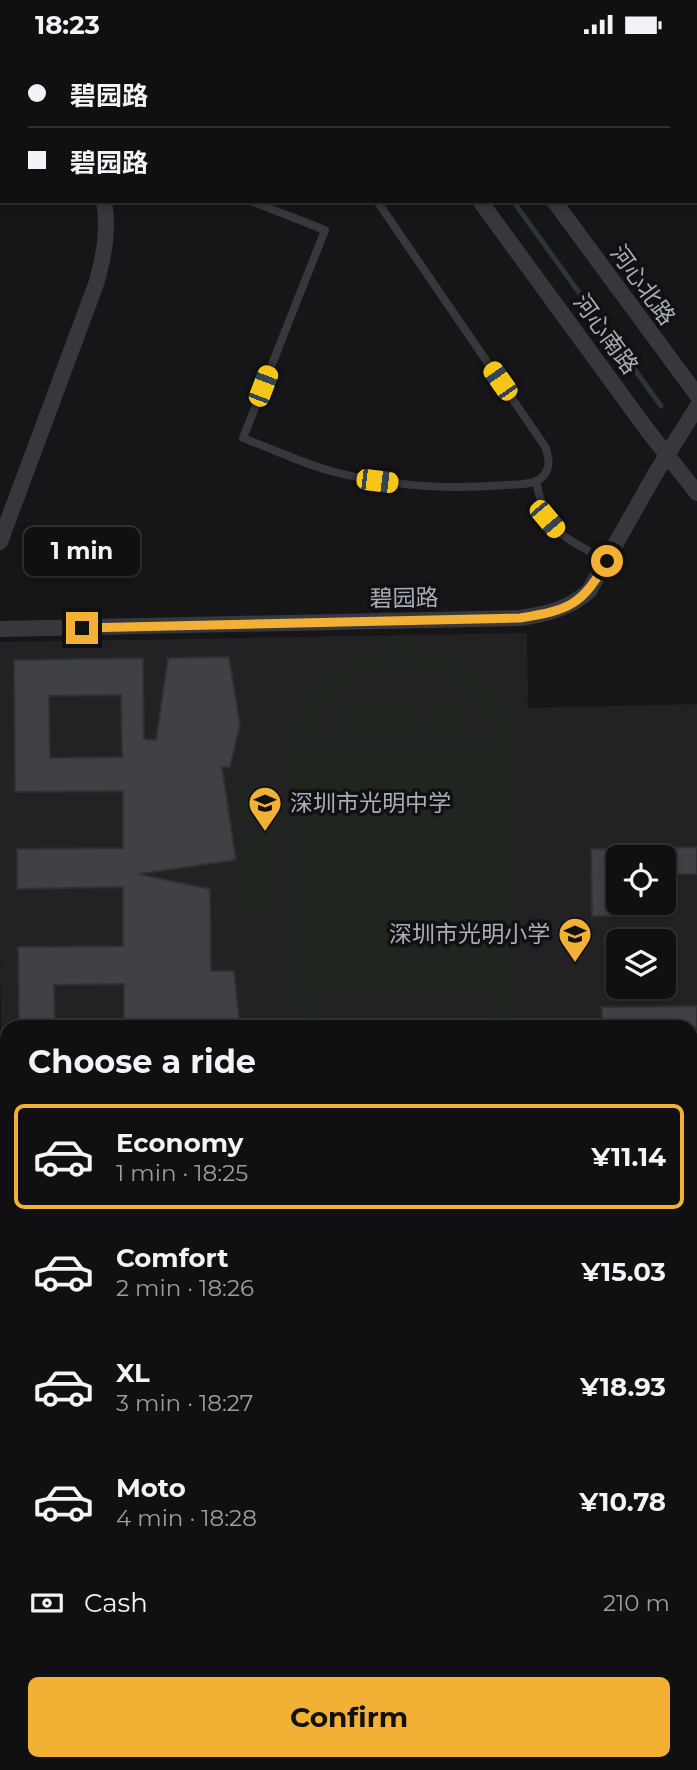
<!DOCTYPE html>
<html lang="en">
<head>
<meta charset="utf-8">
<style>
	:root { --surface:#101012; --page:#19191b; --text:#f1f3f6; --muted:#9c9d9f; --line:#303032; --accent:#f2b134 }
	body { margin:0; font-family:Montserrat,"Noto Sans SC",sans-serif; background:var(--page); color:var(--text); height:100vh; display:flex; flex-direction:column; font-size:26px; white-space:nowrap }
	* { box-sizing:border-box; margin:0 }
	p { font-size:23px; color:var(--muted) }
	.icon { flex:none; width:38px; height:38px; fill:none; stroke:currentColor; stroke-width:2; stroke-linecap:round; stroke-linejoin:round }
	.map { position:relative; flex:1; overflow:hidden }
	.side { position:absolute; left:0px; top:971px; width:698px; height:751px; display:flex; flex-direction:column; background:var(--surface); border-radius:21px 21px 0 0; box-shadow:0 4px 10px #0003,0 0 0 2px var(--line) }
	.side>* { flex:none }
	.hud { position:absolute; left:0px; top:0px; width:698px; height:154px; box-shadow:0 4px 10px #0003,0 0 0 2px var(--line); display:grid; align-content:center; height:154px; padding:0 28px; background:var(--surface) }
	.tools { position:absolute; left:606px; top:796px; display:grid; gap:14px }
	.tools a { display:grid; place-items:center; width:70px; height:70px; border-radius:10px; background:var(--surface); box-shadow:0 4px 10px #0003,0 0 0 2px var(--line); font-size:35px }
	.end { position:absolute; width:32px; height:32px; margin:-16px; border:9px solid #f2b134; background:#111; box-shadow:0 0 0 4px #111 }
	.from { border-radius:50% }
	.bubble { position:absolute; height:49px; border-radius:10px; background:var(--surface); box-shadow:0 4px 10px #0003,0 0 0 2px var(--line); font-size:23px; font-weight:700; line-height:49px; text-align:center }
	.car { position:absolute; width:21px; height:42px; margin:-21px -10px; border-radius:9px; box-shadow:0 0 5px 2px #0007; background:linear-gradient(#f5c518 24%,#345 0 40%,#f5c518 0 76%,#345 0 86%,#f5c518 0) }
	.hud b { display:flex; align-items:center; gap:24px; height:66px; font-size:26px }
	.hud b+b { border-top:2px solid var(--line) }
	.hud i { width:18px; height:18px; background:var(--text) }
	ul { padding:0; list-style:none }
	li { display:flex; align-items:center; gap:21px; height:105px; margin:0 14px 10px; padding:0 14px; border:4px solid transparent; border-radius:10px }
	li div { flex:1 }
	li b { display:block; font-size:26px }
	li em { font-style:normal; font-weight:700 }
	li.active { border-color:var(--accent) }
	li>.icon { width:63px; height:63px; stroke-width:1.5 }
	h2 { padding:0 28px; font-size:32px; line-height:84px }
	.pay { display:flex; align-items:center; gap:18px; height:77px; padding:0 28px; font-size:26px }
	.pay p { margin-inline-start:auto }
	.button { display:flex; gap:14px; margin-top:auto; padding:14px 28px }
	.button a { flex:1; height:80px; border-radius:10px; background:var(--accent); color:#111; font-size:28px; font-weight:700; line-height:80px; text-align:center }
	.status { display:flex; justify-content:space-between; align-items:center; height:49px; padding:0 35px; background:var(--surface); direction:ltr }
	.status svg { height:19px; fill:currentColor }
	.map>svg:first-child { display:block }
	.built { fill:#222225; fill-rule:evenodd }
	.green { fill:#1e261f; fill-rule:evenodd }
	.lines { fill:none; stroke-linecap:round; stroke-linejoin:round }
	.stream { stroke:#2c353c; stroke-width:5 }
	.building { fill:#404145; stroke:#303034; stroke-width:2; fill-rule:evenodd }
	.service { stroke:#37383d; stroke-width:8 }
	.minor { stroke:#37383d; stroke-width:16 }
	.route { stroke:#f2b134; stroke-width:9 }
	.labels { text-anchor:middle; stroke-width:7; stroke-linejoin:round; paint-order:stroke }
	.street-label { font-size:23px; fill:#a8adb8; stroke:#111113 }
	.poi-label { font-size:23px; fill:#a8adb8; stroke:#111113; text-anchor:start }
</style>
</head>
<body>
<div class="status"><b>18:23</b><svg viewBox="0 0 49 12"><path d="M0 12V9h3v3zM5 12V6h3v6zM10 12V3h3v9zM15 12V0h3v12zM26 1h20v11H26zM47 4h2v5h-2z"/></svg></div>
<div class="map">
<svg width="697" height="1721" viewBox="0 0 697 1721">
	<rect width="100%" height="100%" fill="#161618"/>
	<path class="built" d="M 527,584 L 528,659 L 697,655 L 697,1132 L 691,1130 L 691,978 L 7,978 L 7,1160 L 4,1160 L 0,908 L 0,593 ZM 618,808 L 663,808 L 663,854 L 618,854 ZM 618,892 L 663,892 L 663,938 L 618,938 Z"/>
	<g class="green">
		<path d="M 402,597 C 462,602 499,632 515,690 L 518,926 L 517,945 L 505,978 L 481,978 L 492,957 L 496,942 L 314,943 L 318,959 L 329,978 L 305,978 L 293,947 L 290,710 C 295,643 336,604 402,597 ZM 402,618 C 448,622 483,647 494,693 L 312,695 C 323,649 356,622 402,618 Z"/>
		<path d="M 415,650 L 415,688 L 342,689 L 342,651 Z"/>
		<path d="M 426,650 L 461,650 L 462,688 L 426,688 Z"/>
		<rect x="238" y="736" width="39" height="35"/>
		<rect x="238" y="789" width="39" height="73"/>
	</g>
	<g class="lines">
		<g class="stream">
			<path d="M 403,0 L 404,2"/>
			<path d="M 513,152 L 661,357"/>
		</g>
	</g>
	<g class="building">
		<path d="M 229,608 L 240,676 L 230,718 L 222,718 L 236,811 L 139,825 L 210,840 L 211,922 L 234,922 L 240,978 L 124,978 L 124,935 L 54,936 L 55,978 L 19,978 L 18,898 L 123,897 L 123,838 L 17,840 L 17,800 L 123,799 L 123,742 L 15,743 L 14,611 L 143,609 L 144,690 L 156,691 L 168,609 ZM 121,646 L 122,708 L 50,709 L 49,647 Z"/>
		<path d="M 697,798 L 697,825 L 663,825 L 663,799 Z"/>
		<path d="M 591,800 L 618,800 L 618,867 L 592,867 Z"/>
		<path d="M 697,957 L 697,978 L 602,978 L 602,958 Z"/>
	</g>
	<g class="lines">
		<g class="service">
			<path d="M 126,0 L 127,2"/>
			<path d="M 272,0 L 274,2"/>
			<path d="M 251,152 L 325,181 L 243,389 C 273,400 303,415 334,423 C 391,437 447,441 505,436 C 518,435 536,437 545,425 C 551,416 548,408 546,399 L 377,152"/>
			<path d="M 536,432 C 546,484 564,488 607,512"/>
		</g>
		<g class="minor">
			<path d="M 43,0 L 44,2"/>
			<path d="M 368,0 L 370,2"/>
			<path d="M 443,0 L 444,2"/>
			<path d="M 480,152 L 648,382 L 697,444"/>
			<path d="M 554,152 L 697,346"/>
			<path d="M 0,493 L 96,235 C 104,207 109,181 104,152"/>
			<path d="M 0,580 L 520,569 C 547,565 569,560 589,542 L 654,427 L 697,358"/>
			<path d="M 0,1670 L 7,1695"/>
			<path d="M 14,1715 L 17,1721"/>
		</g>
	</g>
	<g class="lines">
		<path class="route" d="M 82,579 L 520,569 C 570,561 582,556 607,512"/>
	</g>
	<defs>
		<symbol id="school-pin" viewBox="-11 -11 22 30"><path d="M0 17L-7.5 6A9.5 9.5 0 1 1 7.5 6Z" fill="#f2b134" stroke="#111113"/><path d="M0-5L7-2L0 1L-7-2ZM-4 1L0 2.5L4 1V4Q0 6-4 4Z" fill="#111"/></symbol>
	</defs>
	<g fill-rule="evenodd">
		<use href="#school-pin" x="246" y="735" width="38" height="52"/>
		<use href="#school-pin" x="556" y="866" width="38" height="52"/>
	</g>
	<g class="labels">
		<g class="street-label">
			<text transform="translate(643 236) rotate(54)" y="8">河心北路</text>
			<text transform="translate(606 285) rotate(54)" y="8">河心南路</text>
			<text transform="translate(404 549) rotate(-1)" y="8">碧园路</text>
		</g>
		<g class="poi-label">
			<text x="290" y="762">深圳市光明中学</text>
			<text x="550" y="893" text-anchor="end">深圳市光明小学</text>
		</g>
	</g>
</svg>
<div class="tools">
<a><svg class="icon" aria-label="locate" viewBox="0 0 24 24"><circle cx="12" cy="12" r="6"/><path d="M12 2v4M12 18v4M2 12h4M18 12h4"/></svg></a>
<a><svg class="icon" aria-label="layers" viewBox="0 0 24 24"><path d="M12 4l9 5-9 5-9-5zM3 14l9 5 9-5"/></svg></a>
</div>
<i class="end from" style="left:607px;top:512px"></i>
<i class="end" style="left:82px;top:579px"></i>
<div class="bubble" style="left:24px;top:478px;width:116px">1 min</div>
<i class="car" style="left:500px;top:332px;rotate:325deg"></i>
<i class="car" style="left:263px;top:337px;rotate:21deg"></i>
<i class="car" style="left:377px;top:432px;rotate:97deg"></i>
<i class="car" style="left:547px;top:470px;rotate:140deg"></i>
<div class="hud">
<b><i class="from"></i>碧园路</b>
<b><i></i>碧园路</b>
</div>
<section class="side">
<h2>Choose a ride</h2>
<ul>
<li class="active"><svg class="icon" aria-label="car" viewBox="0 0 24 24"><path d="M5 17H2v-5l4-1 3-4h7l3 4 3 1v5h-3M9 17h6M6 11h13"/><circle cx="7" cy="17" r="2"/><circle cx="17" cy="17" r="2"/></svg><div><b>Economy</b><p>1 min · 18:25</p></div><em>¥11.14</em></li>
<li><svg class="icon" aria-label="car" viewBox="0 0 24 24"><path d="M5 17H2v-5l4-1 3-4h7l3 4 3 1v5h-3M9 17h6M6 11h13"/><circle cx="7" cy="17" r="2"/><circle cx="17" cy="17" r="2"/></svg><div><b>Comfort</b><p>2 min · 18:26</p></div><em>¥15.03</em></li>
<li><svg class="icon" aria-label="car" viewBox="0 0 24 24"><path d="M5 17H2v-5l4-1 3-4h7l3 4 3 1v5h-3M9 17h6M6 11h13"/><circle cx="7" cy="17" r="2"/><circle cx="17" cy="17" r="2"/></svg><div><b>XL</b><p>3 min · 18:27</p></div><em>¥18.93</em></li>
<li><svg class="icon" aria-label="car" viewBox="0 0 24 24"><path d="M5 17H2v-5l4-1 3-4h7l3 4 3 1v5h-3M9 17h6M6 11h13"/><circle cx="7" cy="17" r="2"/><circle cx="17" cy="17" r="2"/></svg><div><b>Moto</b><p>4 min · 18:28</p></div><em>¥10.78</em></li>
</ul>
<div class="pay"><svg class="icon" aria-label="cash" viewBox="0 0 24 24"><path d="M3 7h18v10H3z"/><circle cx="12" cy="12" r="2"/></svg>Cash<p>210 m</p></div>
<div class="button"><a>Confirm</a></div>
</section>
</div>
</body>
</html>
